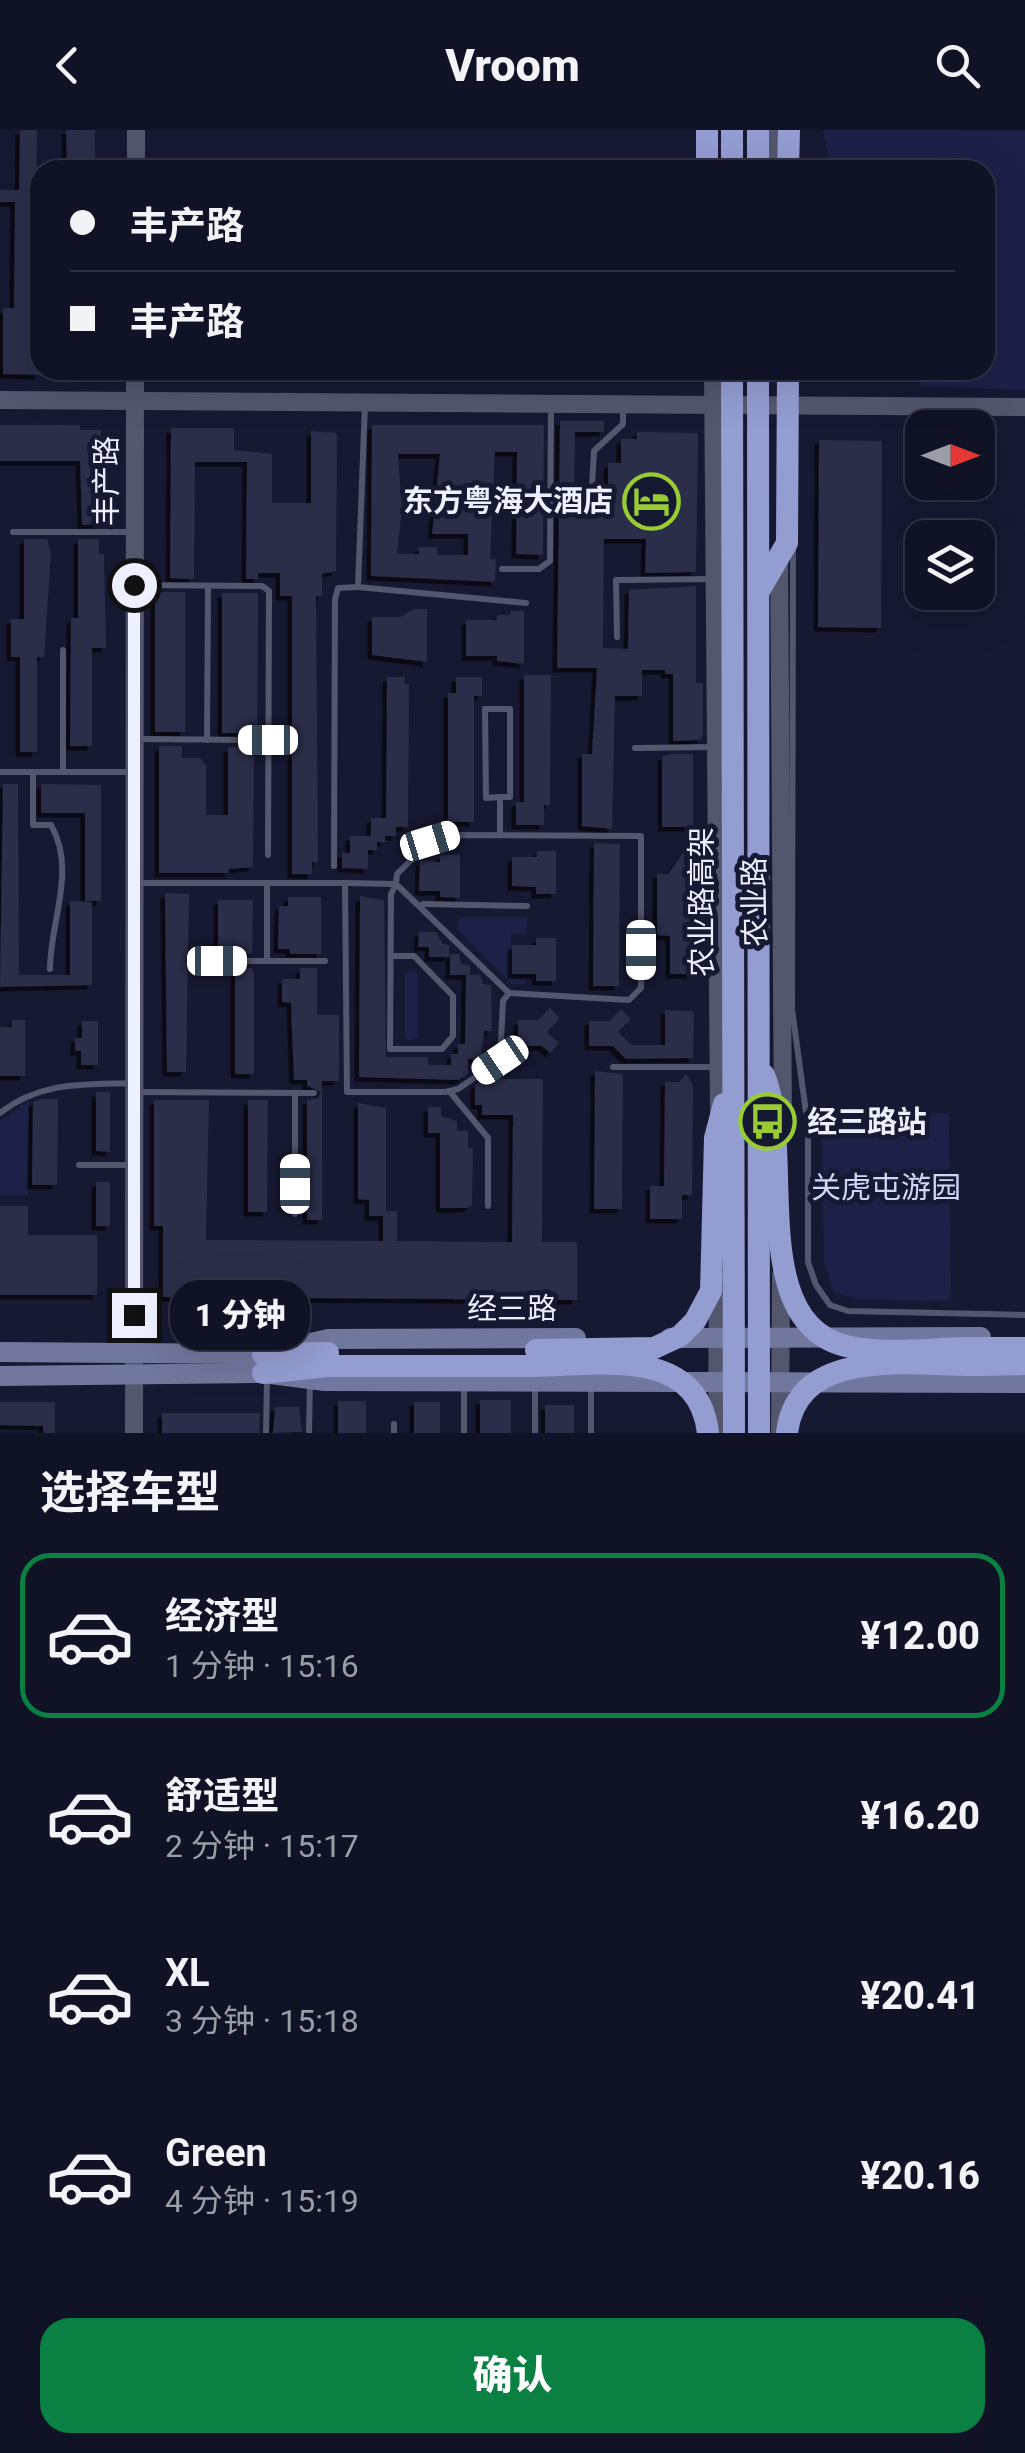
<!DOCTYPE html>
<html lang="zh">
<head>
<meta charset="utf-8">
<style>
	:root { --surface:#101326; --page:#191c2e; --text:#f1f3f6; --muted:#9c9ea7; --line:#303243; --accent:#0b8043 }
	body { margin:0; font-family:Roboto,"Noto Sans SC",sans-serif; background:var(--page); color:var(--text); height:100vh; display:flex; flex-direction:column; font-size:38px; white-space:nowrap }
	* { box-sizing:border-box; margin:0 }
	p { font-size:32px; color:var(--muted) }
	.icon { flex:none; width:55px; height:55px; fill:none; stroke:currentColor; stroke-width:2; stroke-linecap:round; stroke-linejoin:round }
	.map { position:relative; height:1303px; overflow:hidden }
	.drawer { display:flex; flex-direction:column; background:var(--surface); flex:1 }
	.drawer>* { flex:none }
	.hud { position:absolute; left:30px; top:30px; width:965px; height:220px; border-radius:30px; box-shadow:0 10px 40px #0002,0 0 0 2px var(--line); display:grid; align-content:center; height:220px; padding:0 40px; background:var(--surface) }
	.needle { width:65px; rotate:90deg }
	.buttons { position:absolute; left:905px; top:280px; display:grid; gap:20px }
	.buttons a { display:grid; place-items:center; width:90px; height:90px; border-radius:20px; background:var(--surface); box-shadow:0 10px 40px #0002,0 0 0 2px var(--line); font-size:50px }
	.end { position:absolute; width:45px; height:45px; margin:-22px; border:12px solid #edf0fe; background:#111; box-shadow:0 0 0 5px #111 }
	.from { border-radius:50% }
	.bubble { position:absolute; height:70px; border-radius:30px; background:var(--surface); box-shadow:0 10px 40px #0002,0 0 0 2px var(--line); font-size:32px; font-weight:800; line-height:70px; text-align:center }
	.car { position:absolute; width:30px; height:60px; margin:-30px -15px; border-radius:12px; box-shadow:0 0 8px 2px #0007; background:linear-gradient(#fff 24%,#345 0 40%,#fff 0 76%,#345 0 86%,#fff 0) }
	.hud b { display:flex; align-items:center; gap:35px; height:95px; font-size:38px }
	.hud b+b { border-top:2px solid var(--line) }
	.hud i { width:25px; height:25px; background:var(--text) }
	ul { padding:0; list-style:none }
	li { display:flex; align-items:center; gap:30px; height:165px; margin:0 20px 15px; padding:0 20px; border:5px solid transparent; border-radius:30px }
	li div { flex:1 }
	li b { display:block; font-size:38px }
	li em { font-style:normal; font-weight:800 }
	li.selected { border-color:var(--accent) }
	li>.icon { width:90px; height:90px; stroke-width:1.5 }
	h2 { padding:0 40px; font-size:45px; line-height:120px }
	.cta { display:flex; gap:20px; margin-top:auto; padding:20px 40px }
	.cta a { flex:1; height:115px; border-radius:30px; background:var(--accent); color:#fff; font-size:40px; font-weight:800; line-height:115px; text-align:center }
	header { display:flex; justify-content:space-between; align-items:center; height:130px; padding:0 40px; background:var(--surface); font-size:45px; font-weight:800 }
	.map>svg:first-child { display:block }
	.green { fill:#1d2148 }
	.building { fill:#292d48; fill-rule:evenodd; filter:url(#shadow) }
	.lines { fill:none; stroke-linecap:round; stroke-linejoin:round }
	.service { stroke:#52576e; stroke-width:6 }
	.tertiary { stroke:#52576e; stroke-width:18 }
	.secondary { stroke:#71789d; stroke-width:20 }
	.trunk { stroke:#949dd2; stroke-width:22 }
	.trunk-bridge { stroke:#949dd2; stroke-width:22 }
	.route { stroke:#edf0fe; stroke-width:12 }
	.labels { text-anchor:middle; stroke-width:10; stroke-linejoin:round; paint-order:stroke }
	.street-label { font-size:30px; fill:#edf0fe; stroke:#161932 }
	.poi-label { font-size:30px; font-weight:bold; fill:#edf0fe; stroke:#161932; text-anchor:end }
	.park-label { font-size:30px; fill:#cfd6f6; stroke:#161932 }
</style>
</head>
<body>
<header><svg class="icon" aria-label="back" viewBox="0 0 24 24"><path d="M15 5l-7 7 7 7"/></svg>Vroom<svg class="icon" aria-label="search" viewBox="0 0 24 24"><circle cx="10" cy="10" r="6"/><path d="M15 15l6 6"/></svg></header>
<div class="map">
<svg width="1025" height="1303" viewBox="0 0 1025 1303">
	<defs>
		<filter id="shadow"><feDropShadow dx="-4.5" dy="4.5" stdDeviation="0" flood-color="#0009"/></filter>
	</defs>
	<rect width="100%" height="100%" fill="#161932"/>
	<g class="green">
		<path d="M 823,0 L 1025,0 L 1025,260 L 920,256 L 921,240 L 985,240 L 985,40 L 831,40 Z"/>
		<path d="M 458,787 L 527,787 L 527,804 L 511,804 L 511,849 L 526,850 L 526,854 L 511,854 L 458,800 Z"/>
		<path d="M 412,841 L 418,844 L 418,907 L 410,911 L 405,907 L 405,844 Z"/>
		<path d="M 29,971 L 28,1065 L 0,1065 L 0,991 Z"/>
		<path d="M 821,982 L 949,983 L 951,1171 L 858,1169 L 834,1162 L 824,1133 Z"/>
	</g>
	<g class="building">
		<path d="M 20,0 L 37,0 L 36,72 L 30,72 L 29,178 L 30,226 L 40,226 L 40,245 L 3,244 L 3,178 L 14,178 L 15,72 L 0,72 L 0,60 L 19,60 Z"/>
		<path d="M 66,0 L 95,0 L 95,40 L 67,40 Z"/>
		<path d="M 560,291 L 604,291 L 604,302 L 575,302 L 574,378 L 608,378 L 608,333 L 621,333 L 621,309 L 637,309 L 637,302 L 698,303 L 696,442 L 645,443 L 646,409 L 604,409 L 603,518 L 628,519 L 629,460 L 696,456 L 696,553 L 703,553 L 703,605 L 700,610 L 673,611 L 673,544 L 665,544 L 665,540 L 642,540 L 642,566 L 615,566 L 612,699 L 582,696 L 582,624 L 592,624 L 597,538 L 557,538 Z"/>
		<path d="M 0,295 L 80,295 L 80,300 L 101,300 L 101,310 L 108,310 L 107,393 L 82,395 L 80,331 L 0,331 Z"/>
		<path d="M 372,295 L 544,295 L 543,425 L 516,424 L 517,322 L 495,322 L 490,429 L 496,429 L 495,452 L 371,446 ZM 398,324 L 440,324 L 432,404 L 468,404 L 468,425 L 437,425 L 437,417 L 419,417 L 419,424 L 397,424 L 402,379 Z"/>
		<path d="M 171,298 L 234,298 L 234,320 L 272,324 L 272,373 L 311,373 L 311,301 L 337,303 L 336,441 L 322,444 L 322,466 L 316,466 L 318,732 L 312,732 L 312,744 L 292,744 L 292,466 L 280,466 L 280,443 L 258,443 L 258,449 L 246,449 L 247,332 L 195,332 L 194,449 L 170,448 Z"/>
		<path d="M 819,310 L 882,311 L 881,498 L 818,497 Z"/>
		<path d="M 24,409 L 47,409 L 51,424 L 44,527 L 37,527 L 37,622 L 20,622 L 20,527 L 11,527 L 11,489 L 24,489 Z"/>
		<path d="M 78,409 L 99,409 L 99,424 L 104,424 L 106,518 L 92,518 L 92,616 L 70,616 L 71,488 L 78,488 Z"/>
		<rect x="155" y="462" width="30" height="140"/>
		<path d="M 222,463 L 258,463 L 257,603 L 222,603 Z"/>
		<path d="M 414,479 L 427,479 L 427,532 L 372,525 L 372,487 L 400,487 Z"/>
		<path d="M 511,481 L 524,481 L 524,534 L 497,531 L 497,526 L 466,526 L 466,490 L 497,490 L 497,485 L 510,485 Z"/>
		<path d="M 524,545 L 551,545 L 550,675 L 544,675 L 544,695 L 516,695 L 516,672 L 524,672 Z"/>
		<path d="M 387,547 L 405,547 L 404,554 L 409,554 L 408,697 L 396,697 L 396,706 L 385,706 L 385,712 L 377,712 L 377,720 L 368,720 L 368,739 L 342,738 L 342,723 L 350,723 L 350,706 L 371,706 L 371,688 L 386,688 Z"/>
		<path d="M 456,547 L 482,547 L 482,566 L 474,566 L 474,692 L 448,692 L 448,563 L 456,563 Z"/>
		<path d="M 159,616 L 182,616 L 182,628 L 200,628 L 206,635 L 206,685 L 228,685 L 228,617 L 254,617 L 253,737 L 229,739 L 229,743 L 159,743 Z"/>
		<path d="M 673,624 L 693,624 L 693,697 L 662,697 L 662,626 Z"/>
		<path d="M 3,654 L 18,654 L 19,845 L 70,845 L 70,771 L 92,772 L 92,855 L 0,857 Z"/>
		<path d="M 41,654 L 101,655 L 101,771 L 85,771 L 85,683 L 41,683 Z"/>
		<path d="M 594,713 L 620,714 L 619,856 L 593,856 Z"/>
		<path d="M 537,721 L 556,721 L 556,764 L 536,764 L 536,757 L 512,756 L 512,727 L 537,727 Z"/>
		<path d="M 684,721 L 684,734 L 696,739 L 698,746 L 698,844 L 670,844 L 670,806 L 657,805 L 657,744 L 668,744 Z"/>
		<path d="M 440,725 L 460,725 L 460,768 L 440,767 L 440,761 L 419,761 L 420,731 L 440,732 Z"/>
		<path d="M 165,763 L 189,764 L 186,942 L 167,942 Z"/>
		<path d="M 360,766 L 384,770 L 386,927 L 428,927 L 428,935 L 451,935 L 451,924 L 458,924 L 458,914 L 465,914 L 466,845 L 450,845 L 450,824 L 459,824 L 461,834 L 470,835 L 470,845 L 480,845 L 483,854 L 491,855 L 492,901 L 484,901 L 481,929 L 468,929 L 468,944 L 459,950 L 359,947 Z"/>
		<path d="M 288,767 L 321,767 L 321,824 L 290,824 L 290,819 L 278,819 L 279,776 L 288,776 Z"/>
		<path d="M 218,770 L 253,770 L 252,824 L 218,824 Z"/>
		<path d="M 419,802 L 436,802 L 443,814 L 449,815 L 449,827 L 429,827 L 429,817 L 418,817 Z"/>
		<path d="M 536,808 L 556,808 L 556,851 L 536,851 L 536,844 L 512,844 L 512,815 L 536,815 Z"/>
		<path d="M 235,838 L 252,838 L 254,844 L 254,944 L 235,944 Z"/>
		<path d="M 300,838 L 317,838 L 317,885 L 339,885 L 339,951 L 322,951 L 322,1090 L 307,1090 L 307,970 L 318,968 L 321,962 L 307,956 L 307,950 L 294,950 L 291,873 L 282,872 L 282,849 L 300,849 Z"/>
		<path d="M 550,878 L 560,888 L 547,902 L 559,913 L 550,923 L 542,916 L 518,916 L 518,890 L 538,890 Z"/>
		<path d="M 621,879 L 631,889 L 618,902 L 632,915 L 665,915 L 665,880 L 694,881 L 693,928 L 626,929 L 613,916 L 589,916 L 589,891 L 609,891 Z"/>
		<path d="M 12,890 L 25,890 L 25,946 L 0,946 L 0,897 L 12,897 Z"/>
		<path d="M 82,891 L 98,891 L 98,935 L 81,935 L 81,921 L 75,921 L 75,908 L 82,908 Z"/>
		<path d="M 595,941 L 623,944 L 622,1079 L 594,1079 Z"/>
		<path d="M 686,944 L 693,955 L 692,1065 L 682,1065 L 682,1089 L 650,1089 L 650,1056 L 664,1056 L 665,952 L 679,952 Z"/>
		<path d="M 484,949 L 543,949 L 542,1112 L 577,1112 L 577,1170 L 163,1167 L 163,1096 L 154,1096 L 154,970 L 209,970 L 206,1110 L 383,1111 L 383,1086 L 369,1086 L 369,1070 L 358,1069 L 358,973 L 386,978 L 386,1081 L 397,1081 L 397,1111 L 512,1112 L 513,985 L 482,985 L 482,975 L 475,975 L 475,955 Z"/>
		<path d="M 96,962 L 110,962 L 110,1022 L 96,1021 Z"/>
		<path d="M 41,969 L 58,969 L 57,1055 L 32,1055 L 33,972 Z"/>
		<path d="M 248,970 L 268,970 L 267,1082 L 248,1082 Z"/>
		<path d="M 428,977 L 441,977 L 441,986 L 457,991 L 457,1001 L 468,1001 L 468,1018 L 473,1018 L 472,1075 L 467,1078 L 440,1078 L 440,1003 L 428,1003 Z"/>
		<rect x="96" y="1052" width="14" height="44"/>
		<path d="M 0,1076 L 28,1076 L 28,1105 L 97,1105 L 97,1165 L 0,1165 Z"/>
		<rect x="480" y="1270" width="31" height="33"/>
		<rect x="338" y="1271" width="28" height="32"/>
		<path d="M 0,1272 L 55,1272 L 55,1303 L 43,1303 L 43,1296 L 0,1295 Z"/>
		<rect x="414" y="1272" width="26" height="31"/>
		<rect x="545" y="1275" width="29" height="28"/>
		<path d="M 275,1277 L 299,1277 L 302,1302 L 273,1303 Z"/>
		<path d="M 162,1283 L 260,1283 L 259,1303 L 162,1303 Z"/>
	</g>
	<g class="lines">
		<g class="service">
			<path d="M 592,356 L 594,321 L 623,294 L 623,275"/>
			<path d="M 13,402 L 133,402"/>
			<path d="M 793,419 L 792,879 L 808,997 L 808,1132 L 816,1155 L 830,1175 L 848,1181 L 1025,1185"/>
			<path d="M 502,439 L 539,439 L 550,431 L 551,274"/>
			<path d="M 136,455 L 262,456 L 269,461 L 268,725"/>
			<path d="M 358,457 L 526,473"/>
			<path d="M 617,507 L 616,450 L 714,449"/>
			<path d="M 63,520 L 63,642"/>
			<path d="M 140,609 L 268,610"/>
			<path d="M 207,610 L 208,456"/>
			<path d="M 635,618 L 715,617"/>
			<path d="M 0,642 L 133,642"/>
			<path d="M 33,642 L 33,695 L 51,695 C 77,740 50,791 50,839"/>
			<path d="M 500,667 L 486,668 L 485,579 L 510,579 L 510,667 L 500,667 L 500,705"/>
			<path d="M 334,736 L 335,469 L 338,458 L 358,457 L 365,274"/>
			<path d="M 137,753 L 345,753 L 347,962 L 445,962 L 458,959 L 500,930 L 503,871 L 509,863"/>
			<path d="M 345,753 L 396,754 L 397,744 L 430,711 L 450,705 L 641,706 L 641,858 L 629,870 L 509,863 L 396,754 L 391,764 L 390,919 L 442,919 L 453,906 L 453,866 L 414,826 L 391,826"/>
			<path d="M 423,774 L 527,776"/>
			<path d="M 217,831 L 325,831"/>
			<path d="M 267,831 L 267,753"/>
			<path d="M 613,937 L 718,937"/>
			<path d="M 135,962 L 314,963"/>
			<path d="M 450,962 L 488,1008 L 488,1076"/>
			<path d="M 0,983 C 40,951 84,955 133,953"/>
			<path d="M 79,1035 L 133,1035"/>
			<path d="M 295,1084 L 295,963"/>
			<path d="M 464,1253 L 464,1303"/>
			<path d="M 394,1294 L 394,1303"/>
			<path d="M 266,1303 L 267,1250"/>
			<path d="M 309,1303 L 310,1250"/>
			<path d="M 535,1303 L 535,1258"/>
			<path d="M 591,1303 L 591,1258"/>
		</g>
		<g class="tertiary">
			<path d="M 776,0 L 776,40"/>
			<path d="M 136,40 L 136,0"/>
			<path d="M 713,240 L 719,984"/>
			<path d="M 0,270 L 1025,277"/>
			<path d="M 779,425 L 783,994"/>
			<path d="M 134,1303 L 135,240"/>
			<path d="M 717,1303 L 718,1150"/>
			<path d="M 780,1303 L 781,1145"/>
		</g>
		<g class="secondary">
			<path d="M 670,1208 L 981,1207"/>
			<path d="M 0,1222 L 263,1224 L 328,1209 L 576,1208"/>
			<path d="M 0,1246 L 263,1243 L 325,1251 L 1025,1253"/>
		</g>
		<g class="trunk">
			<path d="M 707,40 L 707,0"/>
			<path d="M 732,40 L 732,0"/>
			<path d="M 758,40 L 758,0"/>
			<path d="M 788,40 L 789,0"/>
			<path d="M 973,1218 L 1025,1218"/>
			<path d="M 263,1224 L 328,1223"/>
			<path d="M 972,1235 L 1025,1234"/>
			<path d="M 263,1243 L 327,1236 L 536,1236"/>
		</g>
		<g class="trunk-bridge">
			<path d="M 732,240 L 734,1303"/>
			<path d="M 758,240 L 759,1303"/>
			<path d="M 759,461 L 787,413 L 788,240"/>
			<path d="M 764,945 C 796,1022 744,1195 850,1217 C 888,1225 934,1218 973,1218"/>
			<path d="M 536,1220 L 654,1218 L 680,1206 L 695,1191 L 711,1161 L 715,1008 L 724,974"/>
			<path d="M 536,1236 C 600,1235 698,1216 708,1303"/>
			<path d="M 787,1303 C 797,1216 911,1235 972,1235"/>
		</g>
	</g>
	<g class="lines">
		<path class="route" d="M 134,455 L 134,1185"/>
	</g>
	<defs>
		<symbol id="hotel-ring" viewBox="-11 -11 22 22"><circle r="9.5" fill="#161932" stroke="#99cb35" stroke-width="1.5"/><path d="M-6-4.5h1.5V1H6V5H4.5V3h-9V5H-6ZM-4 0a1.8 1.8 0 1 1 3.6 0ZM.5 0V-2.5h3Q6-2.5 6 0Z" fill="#99cb35"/></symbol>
		<symbol id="bus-ring" viewBox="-11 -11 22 22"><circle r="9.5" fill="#161932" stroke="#99cb35" stroke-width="1.5"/><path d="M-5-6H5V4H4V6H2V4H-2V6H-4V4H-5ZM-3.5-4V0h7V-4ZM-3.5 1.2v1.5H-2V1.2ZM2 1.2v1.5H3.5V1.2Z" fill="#99cb35"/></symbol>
	</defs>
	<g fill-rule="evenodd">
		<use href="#hotel-ring" x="620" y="340" width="63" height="63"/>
		<use href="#bus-ring" x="736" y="960" width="63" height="63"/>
	</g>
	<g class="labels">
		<g class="street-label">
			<text transform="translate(107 351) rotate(-90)" y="10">丰产路</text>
			<text transform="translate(702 772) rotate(-90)" y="10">农业路高架</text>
			<text transform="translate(755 772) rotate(-91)" y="10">农业路</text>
			<text x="512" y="1189">经三路</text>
		</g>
		<g class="poi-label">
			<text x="613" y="381">东方粤海大酒店</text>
			<text x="807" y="1002" text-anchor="start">经三路站</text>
		</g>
		<g class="park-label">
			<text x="886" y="1068">关虎屯游园</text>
		</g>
	</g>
</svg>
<div class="buttons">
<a><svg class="needle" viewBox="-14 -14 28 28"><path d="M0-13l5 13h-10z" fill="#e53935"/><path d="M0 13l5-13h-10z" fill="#9c9ea7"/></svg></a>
<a><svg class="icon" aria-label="layers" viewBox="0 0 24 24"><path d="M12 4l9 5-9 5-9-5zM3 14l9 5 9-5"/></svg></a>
</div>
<i class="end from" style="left:134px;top:455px"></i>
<i class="end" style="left:134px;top:1185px"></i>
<div class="bubble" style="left:170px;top:1150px;width:140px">1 分钟</div>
<i class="car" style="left:268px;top:610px;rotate:270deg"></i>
<i class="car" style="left:430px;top:711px;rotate:73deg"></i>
<i class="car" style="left:641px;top:820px;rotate:180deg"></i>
<i class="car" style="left:217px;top:831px;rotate:90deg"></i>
<i class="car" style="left:500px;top:930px;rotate:236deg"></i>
<i class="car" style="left:295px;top:1054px;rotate:0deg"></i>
<div class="hud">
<b><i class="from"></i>丰产路</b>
<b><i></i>丰产路</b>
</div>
</div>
<section class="drawer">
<h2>选择车型</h2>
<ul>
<li class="selected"><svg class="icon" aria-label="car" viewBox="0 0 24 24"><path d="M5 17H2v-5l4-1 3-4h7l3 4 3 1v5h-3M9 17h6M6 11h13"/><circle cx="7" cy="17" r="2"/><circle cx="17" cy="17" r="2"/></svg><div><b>经济型</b><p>1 分钟 · 15:16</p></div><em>¥12.00</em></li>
<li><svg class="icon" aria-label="car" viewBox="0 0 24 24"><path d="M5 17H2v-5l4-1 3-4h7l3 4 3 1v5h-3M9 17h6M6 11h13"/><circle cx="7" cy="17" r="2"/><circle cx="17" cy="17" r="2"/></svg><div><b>舒适型</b><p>2 分钟 · 15:17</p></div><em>¥16.20</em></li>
<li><svg class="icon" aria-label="car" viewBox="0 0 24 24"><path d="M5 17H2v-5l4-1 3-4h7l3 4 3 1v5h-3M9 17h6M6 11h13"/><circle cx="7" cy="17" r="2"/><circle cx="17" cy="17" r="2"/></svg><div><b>XL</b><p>3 分钟 · 15:18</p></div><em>¥20.41</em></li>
<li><svg class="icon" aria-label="car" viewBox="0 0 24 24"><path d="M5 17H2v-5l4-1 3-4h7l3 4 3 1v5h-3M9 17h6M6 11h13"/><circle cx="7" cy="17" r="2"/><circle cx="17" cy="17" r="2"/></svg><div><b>Green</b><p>4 分钟 · 15:19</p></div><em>¥20.16</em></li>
</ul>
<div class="cta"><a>确认</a></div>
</section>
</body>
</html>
